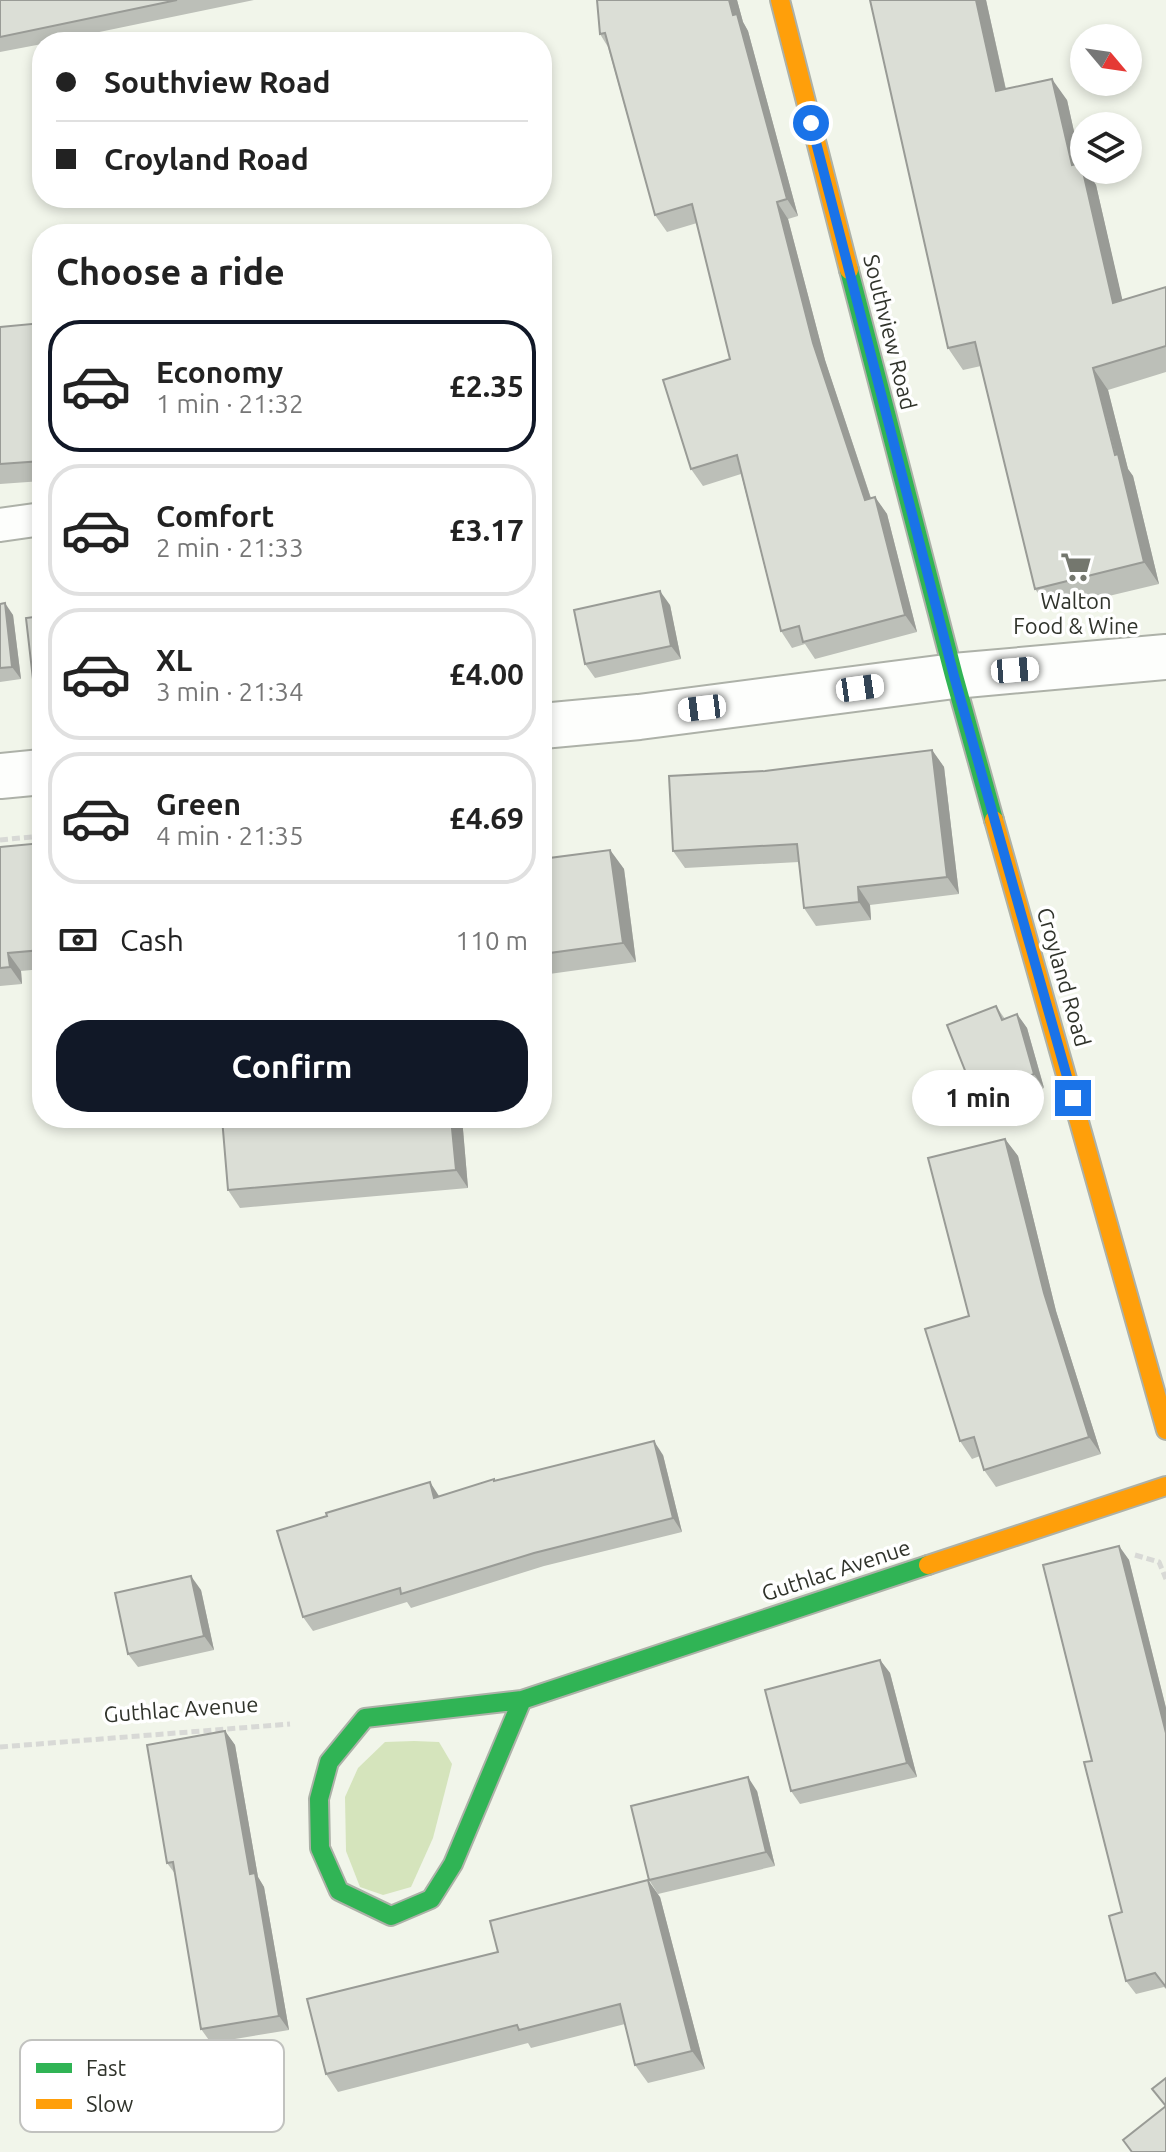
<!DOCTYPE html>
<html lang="en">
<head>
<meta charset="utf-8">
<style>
	:root { --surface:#fff; --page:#f6f6f6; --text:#222; --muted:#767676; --line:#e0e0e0; --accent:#111827 }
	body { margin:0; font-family:Ubuntu,sans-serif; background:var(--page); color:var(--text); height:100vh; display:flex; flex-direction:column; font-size:30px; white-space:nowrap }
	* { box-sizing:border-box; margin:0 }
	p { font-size:26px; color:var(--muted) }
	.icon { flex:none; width:44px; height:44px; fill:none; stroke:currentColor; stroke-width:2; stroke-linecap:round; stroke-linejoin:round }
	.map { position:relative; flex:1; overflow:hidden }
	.sheet { position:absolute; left:32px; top:224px; width:520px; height:904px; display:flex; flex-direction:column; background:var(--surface); border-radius:32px; box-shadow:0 4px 12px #0003 }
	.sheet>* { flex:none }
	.hud { position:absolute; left:32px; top:32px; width:520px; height:176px; border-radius:32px; box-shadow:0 4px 12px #0003; display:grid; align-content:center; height:176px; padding:0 24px; background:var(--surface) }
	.needle { width:52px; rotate:119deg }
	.tools { position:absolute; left:1070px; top:24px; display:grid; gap:16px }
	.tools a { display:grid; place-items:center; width:72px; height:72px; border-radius:50%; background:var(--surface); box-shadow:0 4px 12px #0003; font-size:40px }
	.end { position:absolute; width:36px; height:36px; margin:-18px; border:10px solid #1a73e8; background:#fff; box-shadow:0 0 0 4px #fff }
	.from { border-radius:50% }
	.bubble { position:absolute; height:56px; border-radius:28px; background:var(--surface); box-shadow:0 4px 12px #0003; font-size:26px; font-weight:700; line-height:56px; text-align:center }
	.car { position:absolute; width:24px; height:48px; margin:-24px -12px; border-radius:10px; box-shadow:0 0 6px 2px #0007; background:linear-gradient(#fff 24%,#345 0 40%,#fff 0 76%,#345 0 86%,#fff 0) }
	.hud b { display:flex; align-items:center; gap:28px; height:76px; font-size:30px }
	.hud b+b { border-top:2px solid var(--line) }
	.hud i { width:20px; height:20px; background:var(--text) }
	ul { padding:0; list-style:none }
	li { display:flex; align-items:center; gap:24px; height:132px; margin:0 16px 12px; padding:0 8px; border:4px solid var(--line); border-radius:32px }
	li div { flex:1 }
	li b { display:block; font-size:30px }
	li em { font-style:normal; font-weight:700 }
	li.active { border-color:var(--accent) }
	li>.icon { width:72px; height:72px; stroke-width:1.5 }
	h2 { padding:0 24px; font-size:36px; line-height:96px }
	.pay { display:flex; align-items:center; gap:20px; height:88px; padding:0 24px; font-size:30px }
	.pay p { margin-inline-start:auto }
	.cta { display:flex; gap:16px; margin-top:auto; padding:16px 24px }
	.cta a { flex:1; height:92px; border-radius:32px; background:var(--accent); color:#fff; font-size:32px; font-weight:700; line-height:92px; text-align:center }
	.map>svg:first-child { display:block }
	.green { fill:#d5e4bc }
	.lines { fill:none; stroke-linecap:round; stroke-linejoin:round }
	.lane-casing { stroke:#adb1a8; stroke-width:36 }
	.street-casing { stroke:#adb1a8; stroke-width:48 }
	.fast-casing { stroke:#adb1a8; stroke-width:22 }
	.slow-casing { stroke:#adb1a8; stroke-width:22 }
	.path { stroke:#d8d9d6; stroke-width:5; stroke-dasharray:8 4; stroke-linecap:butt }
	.lane { stroke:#fdfefc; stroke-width:32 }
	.street { stroke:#fdfefc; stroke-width:44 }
	.fast { stroke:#30b455; stroke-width:18 }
	.slow { stroke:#ff9f0a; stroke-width:18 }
	.wall { fill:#bcbfb8 }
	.shaded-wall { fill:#999b96 }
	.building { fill:#dbded6; stroke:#999b96; stroke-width:2 }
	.route { stroke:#1a73e8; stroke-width:10 }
	.labels { text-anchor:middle; stroke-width:7; stroke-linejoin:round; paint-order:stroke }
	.street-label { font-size:22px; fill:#30332b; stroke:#fff }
	.poi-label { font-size:22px; fill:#30332b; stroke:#fff }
	.key { fill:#fff; stroke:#c1c2bf; stroke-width:2 }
	.key-label { font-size:22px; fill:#30332b }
</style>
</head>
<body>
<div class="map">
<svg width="1166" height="2152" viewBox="0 0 1166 2152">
	<rect width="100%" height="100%" fill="#f1f5ea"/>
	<path class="green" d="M 414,1741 L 439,1742 L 452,1764 L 433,1838 L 411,1887 L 383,1895 L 360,1887 L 346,1851 L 345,1797 L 358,1768 L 385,1742 Z"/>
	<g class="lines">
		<defs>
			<path id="lane" d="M 0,525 L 42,519"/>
			<g id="street">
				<path d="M 542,726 L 639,717 L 954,676 L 1166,657"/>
				<path d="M 0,776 L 42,772"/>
			</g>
			<g id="fast">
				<path d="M 849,270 L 954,676 L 994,820"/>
				<path d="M 522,1700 L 453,1864 L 431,1899 L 391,1916 L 339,1891 L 320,1848 L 319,1799 L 329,1762 L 365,1718 L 522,1700 L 928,1565"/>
			</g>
			<g id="slow">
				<path d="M 780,0 L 849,270"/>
				<path d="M 994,820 L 1166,1430"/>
				<path d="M 928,1565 L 1166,1486"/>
			</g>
		</defs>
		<use href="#lane" class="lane-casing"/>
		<use href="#street" class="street-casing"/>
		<use href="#fast" class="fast-casing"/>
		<use href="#slow" class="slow-casing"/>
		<g class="path">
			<path d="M 0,840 L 42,836"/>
			<path d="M 1135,1555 L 1159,1562 L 1166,1579"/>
			<path d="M 0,1747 L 290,1724"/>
		</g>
		<use href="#lane" class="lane"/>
		<use href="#street" class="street"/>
		<use href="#fast" class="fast"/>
		<use href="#slow" class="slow"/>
	</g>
	<g class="wall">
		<path d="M 0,0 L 254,0 L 51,42 L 42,42 L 42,44 L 0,52 Z"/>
		<path d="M 597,0 L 737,0 L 743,22 L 748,31 L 798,216 L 788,219 L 825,360 L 871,498 L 875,497 L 887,514 L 917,632 L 815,659 L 805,644 L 792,648 L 781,631 L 741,474 L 703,486 L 691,469 L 730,359 L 697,223 L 667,232 L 655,215 L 608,47 L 600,34 Z"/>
		<path d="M 986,0 L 1006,89 L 1067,100 L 1081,163 L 1084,167 L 1084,170 L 1086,170 L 1096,185 L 1122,300 L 1166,287 L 1166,372 L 1108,390 L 1128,469 L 1133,476 L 1159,584 L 1050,610 L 1035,589 L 981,366 L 963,370 L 948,348 Z"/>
		<path d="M 42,323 L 42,481 L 0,484 L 0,327 Z"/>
		<path d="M 0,604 L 13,615 L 21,679 L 0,682 Z"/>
		<path d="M 670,605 L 681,659 L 595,678 L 585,664 Z"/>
		<path d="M 42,616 L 42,700 L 34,688 Z"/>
		<path d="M 932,750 L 944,767 L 959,894 L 870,905 L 871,920 L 816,926 L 804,908 L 799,862 L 685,868 L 673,851 L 765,771 Z"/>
		<path d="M 42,843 L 42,969 L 21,971 L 22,984 L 0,986 L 0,847 Z"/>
		<path d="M 610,850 L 624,869 L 636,962 L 542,975 L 542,859 Z"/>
		<path d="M 996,1006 L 1005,1019 L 1017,1014 L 1027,1028 L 1044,1088 L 986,1112 L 976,1098 Z"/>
		<path d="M 462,1118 L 468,1188 L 240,1208 L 228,1190 Z"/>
		<path d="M 1005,1139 L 1018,1156 L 1056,1311 L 1101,1454 L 996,1487 L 984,1470 L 980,1456 L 972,1459 L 960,1441 L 969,1316 Z"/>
		<path d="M 663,1455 L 682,1532 L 544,1566 L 411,1608 L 407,1602 L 313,1631 L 303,1617 L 439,1496 L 495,1481 Z"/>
		<path d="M 1119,1546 L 1129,1560 L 1166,1708 L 1166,1989 L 1164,1987 L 1136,1994 L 1126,1981 L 1122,1912 L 1092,1761 Z"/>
		<path d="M 201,1590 L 214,1650 L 138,1667 L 128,1654 Z"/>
		<path d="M 880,1660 L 890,1673 L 917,1777 L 800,1804 L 791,1791 Z"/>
		<path d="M 225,1731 L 235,1745 L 258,1877 L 264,1887 L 289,2030 L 211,2043 L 201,2029 L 176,1875 L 167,1863 Z"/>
		<path d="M 757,1791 L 775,1866 L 658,1894 L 649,1880 Z"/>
		<path d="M 660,1897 L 705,2069 L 648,2083 L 635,2065 L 625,2024 L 531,2048 L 528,2043 L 338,2092 L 326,2074 L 498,1952 Z"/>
	</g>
	<g class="shaded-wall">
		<path d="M 729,0 L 737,0 L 743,22 L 748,31 L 798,216 L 787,199 Z"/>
		<path d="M 976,0 L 986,0 L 1011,113 L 996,91 Z"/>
		<path d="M 1052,79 L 1067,100 L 1081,163 L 1084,167 L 1084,170 L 1086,170 L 1096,185 L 1128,324 L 1113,303 L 1072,165 Z"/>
		<path d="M 777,202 L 788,219 L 825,360 L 877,517 L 865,500 L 813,343 Z"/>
		<path d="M 1093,368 L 1108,390 L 1128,469 L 1133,476 L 1159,584 L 1144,562 Z"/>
		<path d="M 875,497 L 887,514 L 917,632 L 905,615 Z"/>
		<path d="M 660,591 L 670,605 L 681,659 L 671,646 Z"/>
		<path d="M 5,603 L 13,615 L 21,679 L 12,667 Z"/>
		<path d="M 932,750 L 944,767 L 959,894 L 947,877 Z"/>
		<path d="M 610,850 L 624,869 L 636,962 L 623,943 Z"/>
		<path d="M 858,887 L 870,905 L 871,920 L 859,902 Z"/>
		<path d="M 8,953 L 21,971 L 22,984 L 10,967 Z"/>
		<path d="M 1017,1014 L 1027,1028 L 1044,1088 L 1034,1074 Z"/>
		<path d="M 451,1118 L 462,1118 L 468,1188 L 456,1170 Z"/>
		<path d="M 1005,1139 L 1018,1156 L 1056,1311 L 1101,1454 L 1089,1437 L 1044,1293 Z"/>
		<path d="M 654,1441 L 663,1455 L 682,1532 L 673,1518 Z"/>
		<path d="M 430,1482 L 439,1496 L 434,1498 Z"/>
		<path d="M 1119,1546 L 1129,1560 L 1166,1708 L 1166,1733 Z"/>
		<path d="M 191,1576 L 201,1590 L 214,1650 L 204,1636 Z"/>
		<path d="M 880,1660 L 890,1673 L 917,1777 L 907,1763 Z"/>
		<path d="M 225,1731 L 235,1745 L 258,1877 L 264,1887 L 289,2030 L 279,2016 L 250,1874 Z"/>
		<path d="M 748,1777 L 757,1791 L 775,1866 L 766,1852 Z"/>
		<path d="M 648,1880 L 660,1897 L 705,2069 L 692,2051 Z"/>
	</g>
	<g class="building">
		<path d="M 0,0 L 177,0 L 0,37 Z"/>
		<path d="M 597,0 L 729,0 L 733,15 L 737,14 L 787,199 L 777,202 L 813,343 L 865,500 L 875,497 L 905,615 L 803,642 L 799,626 L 781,631 L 737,455 L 691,469 L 663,380 L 730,359 L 692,204 L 655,215 L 605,33 L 600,34 Z"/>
		<path d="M 870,0 L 976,0 L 996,91 L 1052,79 L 1072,165 L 1081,163 L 1113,303 L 1166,287 L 1166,346 L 1093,368 L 1115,455 L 1118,454 L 1144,562 L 1035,589 L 975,342 L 948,348 Z"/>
		<path d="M 42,323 L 42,461 L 0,464 L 0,327 Z"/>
		<path d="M 660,591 L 671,646 L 585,664 L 574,610 Z"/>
		<path d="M 5,603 L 12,667 L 0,668 L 0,604 Z"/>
		<path d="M 42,616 L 42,687 L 34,688 L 26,618 Z"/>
		<path d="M 932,750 L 947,877 L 858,887 L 859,902 L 804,908 L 797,844 L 673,851 L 669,776 L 765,771 Z"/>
		<path d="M 42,843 L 42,950 L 8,953 L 10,967 L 0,968 L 0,847 Z"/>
		<path d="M 610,850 L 623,943 L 542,954 L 542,859 Z"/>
		<path d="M 996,1006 L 1002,1020 L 1017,1014 L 1034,1074 L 976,1098 L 947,1025 Z"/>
		<path d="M 222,1118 L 451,1118 L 456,1170 L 228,1190 Z"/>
		<path d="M 1005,1139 L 1044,1293 L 1089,1437 L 984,1470 L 974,1437 L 960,1441 L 925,1329 L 969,1316 L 928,1158 Z"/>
		<path d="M 654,1441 L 673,1518 L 534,1553 L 401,1594 L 400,1588 L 303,1617 L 277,1531 L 327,1516 L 326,1513 L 430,1482 L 434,1498 L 494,1479 L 494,1481 Z"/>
		<path d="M 1119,1546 L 1166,1733 L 1166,1987 L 1155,1973 L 1126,1981 L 1109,1916 L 1122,1912 L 1084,1762 L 1092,1761 L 1043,1565 Z"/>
		<path d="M 191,1576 L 204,1636 L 128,1654 L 115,1593 Z"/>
		<path d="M 880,1660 L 907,1763 L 791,1791 L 765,1690 Z"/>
		<path d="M 225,1731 L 250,1874 L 255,1873 L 279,2016 L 201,2029 L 173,1862 L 167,1863 L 147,1745 Z"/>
		<path d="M 748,1777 L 766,1852 L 649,1880 L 631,1806 Z"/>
		<path d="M 648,1880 L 692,2051 L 635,2065 L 620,2004 L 519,2030 L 517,2025 L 326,2074 L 307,1999 L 498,1952 L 490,1921 Z"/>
		<path d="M 1166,2078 L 1166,2152 L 1132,2152 L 1123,2140 L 1166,2106 L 1152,2089 Z"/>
	</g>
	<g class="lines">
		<path class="route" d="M 811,123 L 954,676 L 1073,1098"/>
	</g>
	<defs>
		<symbol id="supermarket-bare" viewBox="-9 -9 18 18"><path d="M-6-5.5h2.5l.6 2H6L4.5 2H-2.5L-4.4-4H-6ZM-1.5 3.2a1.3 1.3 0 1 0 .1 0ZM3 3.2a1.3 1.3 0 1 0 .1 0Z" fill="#74776e" stroke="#fff" stroke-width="2.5" paint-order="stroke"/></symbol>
	</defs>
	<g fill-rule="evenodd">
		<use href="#supermarket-bare" x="1054" y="545" width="44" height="44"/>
	</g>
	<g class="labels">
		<g class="street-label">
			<text transform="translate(890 332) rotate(76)" y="8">Southview Road</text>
			<text transform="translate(1064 977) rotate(74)" y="8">Croyland Road</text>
			<text transform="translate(836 1570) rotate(-18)" y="8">Guthlac Avenue</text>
			<text transform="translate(181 1709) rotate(-4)" y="8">Guthlac Avenue</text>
		</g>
		<g class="poi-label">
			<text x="1076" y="609">Walton<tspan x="1076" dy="25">Food &amp; Wine</tspan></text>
		</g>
	</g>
	<rect x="20" y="2040" width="264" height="92" rx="12" class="key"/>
	<rect x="36" y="2063" width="36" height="10" fill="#30b455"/>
	<rect x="36" y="2099" width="36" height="10" fill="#ff9f0a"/>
	<g class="key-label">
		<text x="86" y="2076">Fast</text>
		<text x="86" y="2112">Slow</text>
	</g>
</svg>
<div class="tools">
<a><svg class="needle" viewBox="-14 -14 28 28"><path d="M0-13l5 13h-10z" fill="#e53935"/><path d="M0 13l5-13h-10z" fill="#767676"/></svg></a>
<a><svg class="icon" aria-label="layers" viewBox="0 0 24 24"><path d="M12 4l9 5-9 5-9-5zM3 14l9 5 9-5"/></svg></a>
</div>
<i class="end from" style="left:811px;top:123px"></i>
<i class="end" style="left:1073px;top:1098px"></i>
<div class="bubble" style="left:912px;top:1070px;width:132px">1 min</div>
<i class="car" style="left:1015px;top:670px;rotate:85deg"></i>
<i class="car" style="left:860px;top:688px;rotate:82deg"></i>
<i class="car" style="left:702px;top:708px;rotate:263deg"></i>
<div class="hud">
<b><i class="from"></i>Southview Road</b>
<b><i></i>Croyland Road</b>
</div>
<section class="sheet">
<h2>Choose a ride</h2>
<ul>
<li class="active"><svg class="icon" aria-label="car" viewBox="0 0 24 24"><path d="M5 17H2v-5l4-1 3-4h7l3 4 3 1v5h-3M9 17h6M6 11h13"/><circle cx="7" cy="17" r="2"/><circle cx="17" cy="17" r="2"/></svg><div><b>Economy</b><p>1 min · 21:32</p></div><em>£2.35</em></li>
<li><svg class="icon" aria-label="car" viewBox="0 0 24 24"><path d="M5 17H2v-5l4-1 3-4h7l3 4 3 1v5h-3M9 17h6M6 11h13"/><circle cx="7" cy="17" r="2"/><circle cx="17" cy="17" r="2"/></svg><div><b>Comfort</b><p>2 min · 21:33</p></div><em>£3.17</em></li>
<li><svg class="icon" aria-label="car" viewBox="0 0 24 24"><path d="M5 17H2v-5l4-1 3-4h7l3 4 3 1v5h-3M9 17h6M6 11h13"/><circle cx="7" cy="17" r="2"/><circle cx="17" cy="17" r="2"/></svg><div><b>XL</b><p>3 min · 21:34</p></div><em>£4.00</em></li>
<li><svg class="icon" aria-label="car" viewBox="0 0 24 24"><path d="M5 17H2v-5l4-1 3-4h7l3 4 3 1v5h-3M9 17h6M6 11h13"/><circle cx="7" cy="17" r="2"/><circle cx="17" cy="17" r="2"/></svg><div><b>Green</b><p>4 min · 21:35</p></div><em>£4.69</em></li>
</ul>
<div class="pay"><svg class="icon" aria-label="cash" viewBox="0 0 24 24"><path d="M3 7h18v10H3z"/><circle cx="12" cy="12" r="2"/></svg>Cash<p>110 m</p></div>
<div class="cta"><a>Confirm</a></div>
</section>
</div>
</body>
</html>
